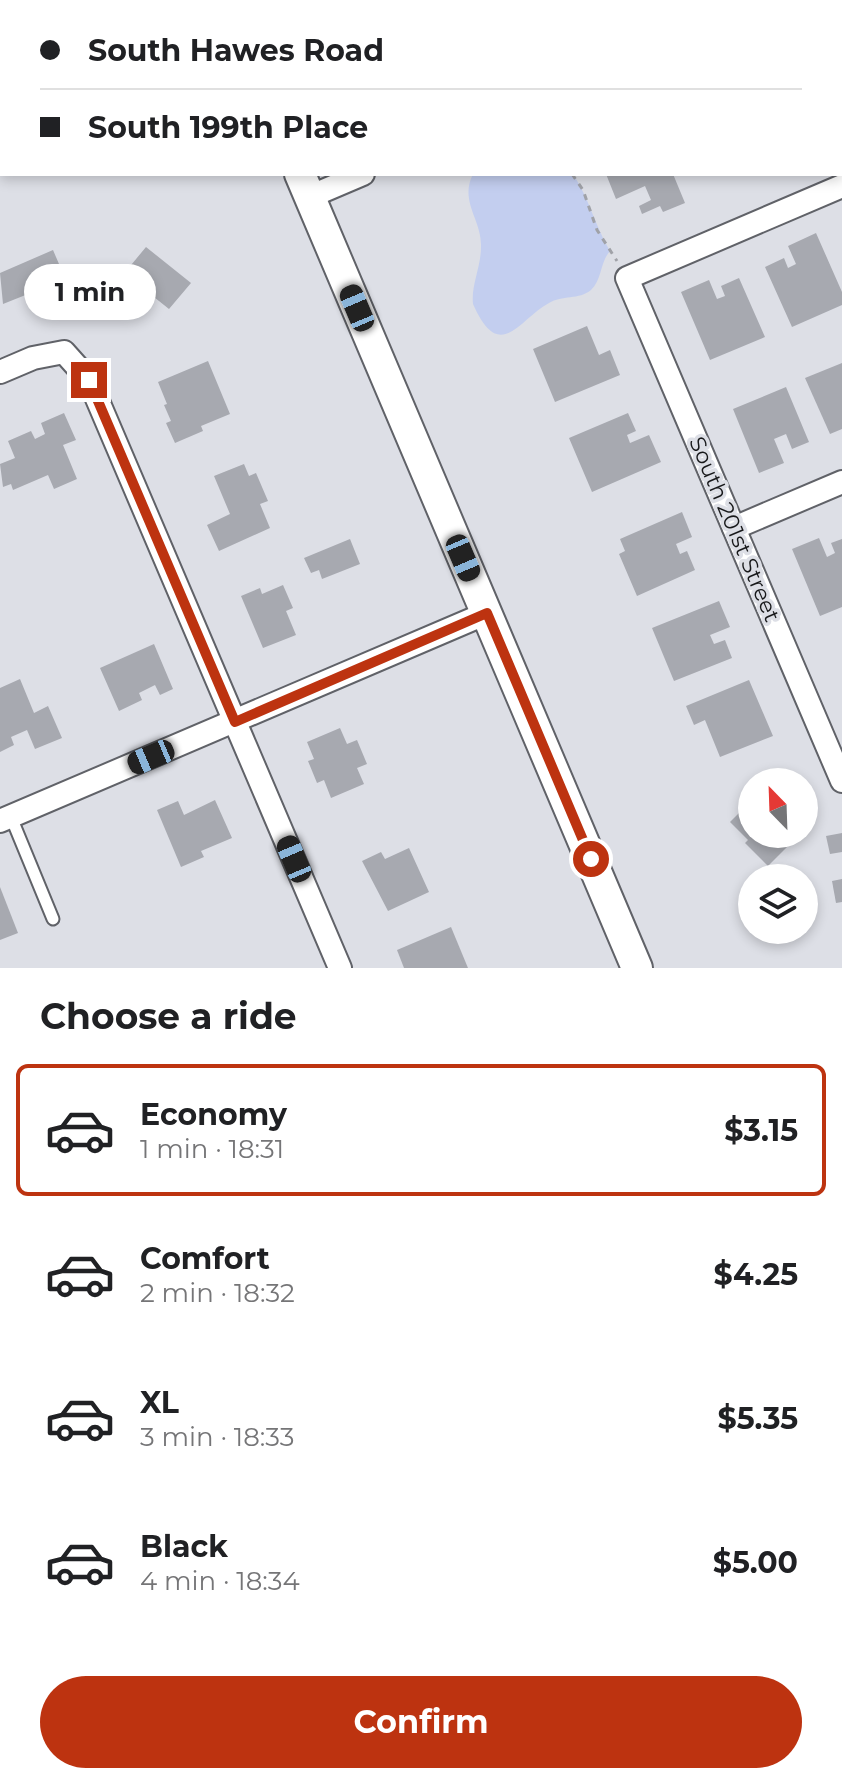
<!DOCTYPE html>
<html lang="en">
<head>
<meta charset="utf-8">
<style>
	:root { --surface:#fff; --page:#f2f2f2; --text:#202124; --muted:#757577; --line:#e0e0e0; --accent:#bd3310 }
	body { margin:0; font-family:Montserrat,sans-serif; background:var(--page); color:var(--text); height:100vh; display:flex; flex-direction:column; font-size:30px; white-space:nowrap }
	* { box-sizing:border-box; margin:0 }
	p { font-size:26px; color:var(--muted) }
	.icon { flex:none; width:44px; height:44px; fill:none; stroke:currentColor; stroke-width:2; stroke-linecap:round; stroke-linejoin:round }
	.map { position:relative; height:968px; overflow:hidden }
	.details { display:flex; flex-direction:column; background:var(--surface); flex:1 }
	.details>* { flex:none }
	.hud { position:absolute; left:0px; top:0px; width:842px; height:176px; box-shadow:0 4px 12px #0003; display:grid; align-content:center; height:176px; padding:0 40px; background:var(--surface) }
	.needle { width:52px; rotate:337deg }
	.fabs { position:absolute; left:738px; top:768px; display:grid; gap:16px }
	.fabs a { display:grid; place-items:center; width:80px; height:80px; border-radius:50%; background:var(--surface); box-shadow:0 4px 12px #0003; font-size:40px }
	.end { position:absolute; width:36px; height:36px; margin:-18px; border:10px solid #bd3310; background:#fff; box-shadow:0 0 0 4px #fff }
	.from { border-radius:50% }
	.bubble { position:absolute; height:56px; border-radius:28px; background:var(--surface); box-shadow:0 4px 12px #0003; font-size:26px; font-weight:700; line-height:56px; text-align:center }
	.car { position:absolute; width:24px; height:48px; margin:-24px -12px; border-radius:10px; box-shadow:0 0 6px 2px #0007; background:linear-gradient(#222 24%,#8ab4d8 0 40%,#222 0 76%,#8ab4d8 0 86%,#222 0) }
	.hud b { display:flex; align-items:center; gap:28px; height:76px; font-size:30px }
	.hud b+b { border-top:2px solid var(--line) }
	.hud i { width:20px; height:20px; background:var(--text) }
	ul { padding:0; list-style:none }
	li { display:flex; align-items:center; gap:24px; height:132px; margin:0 16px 12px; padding:0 24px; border:4px solid transparent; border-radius:12px }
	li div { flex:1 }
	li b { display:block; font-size:30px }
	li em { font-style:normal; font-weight:700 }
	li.current { border-color:var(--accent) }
	li>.icon { width:72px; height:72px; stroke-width:1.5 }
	h2 { padding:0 40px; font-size:36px; line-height:96px }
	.cta { display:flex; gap:16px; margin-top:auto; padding:16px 40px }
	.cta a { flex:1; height:92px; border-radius:48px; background:var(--accent); color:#fff; font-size:32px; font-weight:700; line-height:92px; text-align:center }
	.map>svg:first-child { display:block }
	.green { fill:#c3ceef }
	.building { fill:#a7a9b0 }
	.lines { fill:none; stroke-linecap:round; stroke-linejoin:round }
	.lane-casing { stroke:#606268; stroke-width:15 }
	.street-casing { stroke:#606268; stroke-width:26 }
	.secondary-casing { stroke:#606268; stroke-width:34 }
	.path { stroke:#a0a2a8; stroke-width:3; stroke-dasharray:6 6; stroke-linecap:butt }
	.lane { stroke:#fff; stroke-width:11 }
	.street { stroke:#fff; stroke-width:22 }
	.secondary { stroke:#fff; stroke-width:30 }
	.route { stroke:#bd3310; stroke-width:10 }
	.labels { text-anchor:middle; stroke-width:7; stroke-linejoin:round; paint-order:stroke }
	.street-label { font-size:22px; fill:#17181a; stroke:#dddfe6 }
</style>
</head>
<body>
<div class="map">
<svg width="842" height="968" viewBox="0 0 842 968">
	<rect width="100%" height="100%" fill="#dddfe6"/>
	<path class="green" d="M 473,174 L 573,174 C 589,198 595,226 610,251 C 600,262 602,280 591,290 C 579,300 562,295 549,303 C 519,319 500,365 473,304 C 471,285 481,267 481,247 C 482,219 459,202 473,174 Z"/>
	<g class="building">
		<path d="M 606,174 L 673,174 L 685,203 L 663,212 L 660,206 L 642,214 L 639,206 L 651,200 L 645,186 L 616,199 Z"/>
		<path d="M 816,233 L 842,292 L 842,305 L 792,327 L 765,267 L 784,258 L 788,268 L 796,264 L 788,246 Z"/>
		<path d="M 146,247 L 191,283 L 169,309 L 154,297 L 147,307 L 117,282 Z"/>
		<path d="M 53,250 L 65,278 L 55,283 L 57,288 L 38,300 L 37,296 L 30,298 L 28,294 L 3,304 L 0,273 Z"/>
		<path d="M 739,278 L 765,337 L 710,360 L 681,292 L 709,280 L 717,299 L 725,296 L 721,286 Z"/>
		<path d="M 587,326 L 599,355 L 610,350 L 620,375 L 555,402 L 533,349 Z"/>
		<path d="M 208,361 L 230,414 L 201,426 L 203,431 L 175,443 L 166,423 L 171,421 L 164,405 L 167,404 L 158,382 Z"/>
		<path d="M 842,363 L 842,429 L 830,434 L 805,378 Z"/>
		<path d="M 786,387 L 809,442 L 792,449 L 786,434 L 774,439 L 784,463 L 759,473 L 733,409 Z"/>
		<path d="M 64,413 L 76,440 L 63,445 L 77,479 L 54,489 L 48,475 L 13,490 L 11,484 L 3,487 L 0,464 L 15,458 L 8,441 L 31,431 L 35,439 L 45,434 L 41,423 Z"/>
		<path d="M 628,413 L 636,431 L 627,435 L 630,443 L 649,435 L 661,462 L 592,492 L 569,438 Z"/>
		<path d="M 244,464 L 249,476 L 256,473 L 268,501 L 260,504 L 270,528 L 219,551 L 207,525 L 230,514 L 214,476 Z"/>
		<path d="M 682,512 L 692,537 L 676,544 L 680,554 L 687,551 L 695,570 L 637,596 L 619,554 L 625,551 L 620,539 Z"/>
		<path d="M 819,538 L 827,557 L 835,553 L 831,543 L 842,539 L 842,607 L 820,616 L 792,549 Z"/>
		<path d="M 350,539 L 360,564 L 322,579 L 319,570 L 311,573 L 304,558 Z"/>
		<path d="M 283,585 L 293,608 L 286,611 L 296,635 L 263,648 L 241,596 L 260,588 L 262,594 Z"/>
		<path d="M 719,601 L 730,627 L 710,635 L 714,644 L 725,640 L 732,658 L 674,681 L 652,628 Z"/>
		<path d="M 154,644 L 173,689 L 160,695 L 155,685 L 139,693 L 142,700 L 119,711 L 100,668 Z"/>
		<path d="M 20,679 L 34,713 L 48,706 L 62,738 L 35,749 L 27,730 L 11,737 L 14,745 L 0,752 L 0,688 Z"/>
		<path d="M 749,680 L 773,736 L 720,757 L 705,720 L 694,725 L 686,706 Z"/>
		<path d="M 340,728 L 347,744 L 357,740 L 367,764 L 357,768 L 364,784 L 331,798 L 324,780 L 317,783 L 308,761 L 314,759 L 307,742 Z"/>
		<path d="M 215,800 L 232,838 L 201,851 L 204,857 L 181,867 L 157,810 L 178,801 L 184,815 Z"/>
		<path d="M 752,800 L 752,834 L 800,834 L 768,866 L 745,843 L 748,840 L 730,822 Z"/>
		<path d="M 842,833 L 842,852 L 830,854 L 826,836 Z"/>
		<path d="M 409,848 L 429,892 L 388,911 L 362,861 L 381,852 L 385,859 Z"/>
		<path d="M 842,879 L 842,902 L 836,903 L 832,881 Z"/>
		<path d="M 0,887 L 18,933 L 0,940 Z"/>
		<path d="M 451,927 L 468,968 L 404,968 L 397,950 Z"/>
	</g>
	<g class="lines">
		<defs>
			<g id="lane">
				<path d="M 54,0 L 55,2"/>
				<path d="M 11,817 L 53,919"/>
			</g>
			<g id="street">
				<path d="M 768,2 L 772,0"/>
				<path d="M 842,186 L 627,278 L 842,781"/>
				<path d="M 309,197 L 363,174"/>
				<path d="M 0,372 L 33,358 L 64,352 L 89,380 L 340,968"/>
				<path d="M 734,528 L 842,482"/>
				<path d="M 0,821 L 487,613"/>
			</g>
			<g id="secondary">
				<path d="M 225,0 L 226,2"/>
				<path d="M 300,174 L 637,968"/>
			</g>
		</defs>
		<use href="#lane" class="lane-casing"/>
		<use href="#street" class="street-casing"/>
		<use href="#secondary" class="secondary-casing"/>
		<path class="path" d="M 572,174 L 583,190 L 597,230 L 617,261"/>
		<use href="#lane" class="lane"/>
		<use href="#street" class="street"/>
		<use href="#secondary" class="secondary"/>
	</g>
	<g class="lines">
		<path class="route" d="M 89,380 L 235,722 L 487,613 L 591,859"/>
	</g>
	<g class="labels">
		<g class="street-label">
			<text transform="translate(735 529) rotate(67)" y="8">South 201st Street</text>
		</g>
	</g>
</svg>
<div class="fabs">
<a><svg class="needle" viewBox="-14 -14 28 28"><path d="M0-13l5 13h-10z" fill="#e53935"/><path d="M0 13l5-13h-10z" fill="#757577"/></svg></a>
<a><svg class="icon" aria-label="layers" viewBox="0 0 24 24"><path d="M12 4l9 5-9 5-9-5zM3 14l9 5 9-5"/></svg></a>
</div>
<i class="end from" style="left:591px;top:859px"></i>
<i class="end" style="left:89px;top:380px"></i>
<div class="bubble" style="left:24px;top:264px;width:132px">1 min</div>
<i class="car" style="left:357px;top:308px;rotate:337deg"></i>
<i class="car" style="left:463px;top:558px;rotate:157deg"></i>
<i class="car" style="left:151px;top:757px;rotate:247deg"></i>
<i class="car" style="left:294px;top:859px;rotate:337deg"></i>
<div class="hud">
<b><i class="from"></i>South Hawes Road</b>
<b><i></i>South 199th Place</b>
</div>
</div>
<section class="details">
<h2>Choose a ride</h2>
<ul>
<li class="current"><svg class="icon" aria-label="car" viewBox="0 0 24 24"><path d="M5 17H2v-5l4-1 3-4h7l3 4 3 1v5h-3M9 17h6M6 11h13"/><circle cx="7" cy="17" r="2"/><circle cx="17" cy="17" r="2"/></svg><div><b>Economy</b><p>1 min · 18:31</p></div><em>$3.15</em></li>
<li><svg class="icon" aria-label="car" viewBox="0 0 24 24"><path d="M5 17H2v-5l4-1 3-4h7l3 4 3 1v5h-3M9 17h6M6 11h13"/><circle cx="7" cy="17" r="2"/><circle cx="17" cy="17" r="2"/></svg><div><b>Comfort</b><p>2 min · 18:32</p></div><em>$4.25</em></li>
<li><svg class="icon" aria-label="car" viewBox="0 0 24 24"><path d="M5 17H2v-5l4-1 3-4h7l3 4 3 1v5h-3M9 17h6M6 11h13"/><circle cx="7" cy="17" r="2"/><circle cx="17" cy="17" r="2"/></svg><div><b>XL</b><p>3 min · 18:33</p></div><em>$5.35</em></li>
<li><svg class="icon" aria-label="car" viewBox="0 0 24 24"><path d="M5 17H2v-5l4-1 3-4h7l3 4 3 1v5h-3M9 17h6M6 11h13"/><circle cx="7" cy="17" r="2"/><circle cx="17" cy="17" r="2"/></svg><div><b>Black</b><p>4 min · 18:34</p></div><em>$5.00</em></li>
</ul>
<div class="cta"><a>Confirm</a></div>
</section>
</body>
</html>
